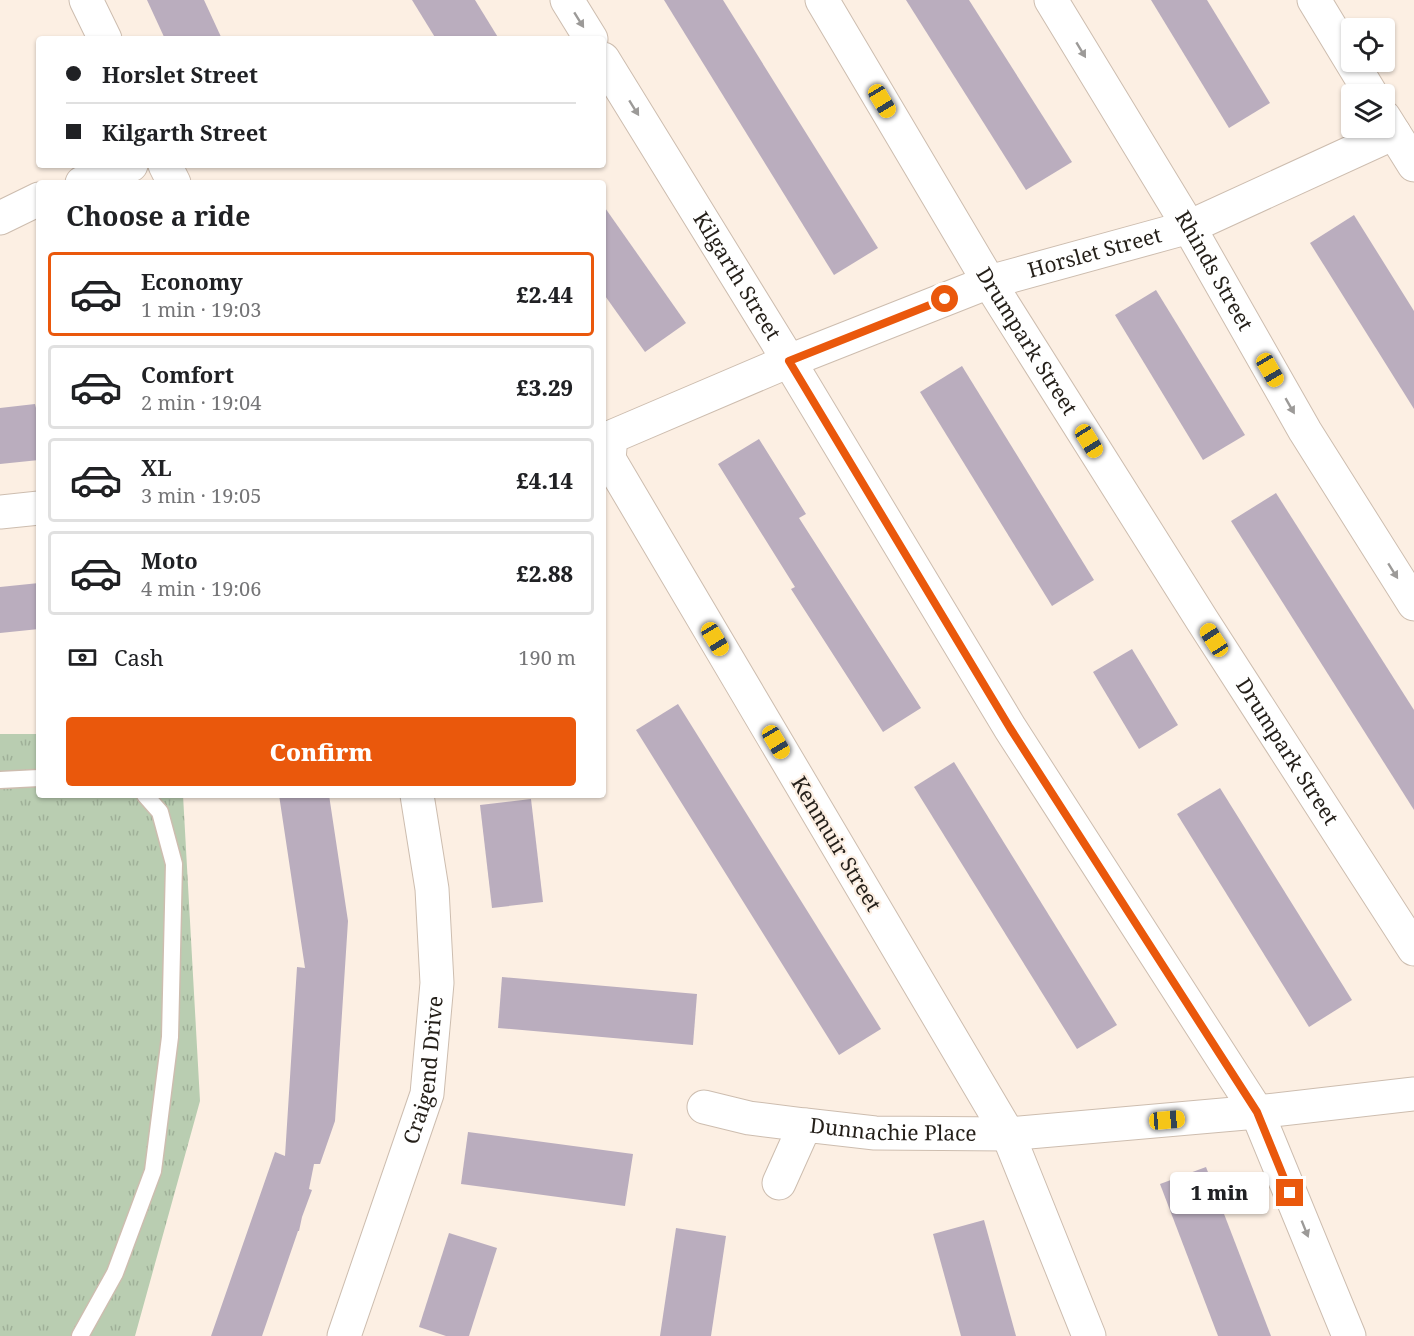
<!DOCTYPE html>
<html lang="en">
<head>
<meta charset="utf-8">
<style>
	:root { --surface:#fff; --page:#f6f6f6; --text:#202124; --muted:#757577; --line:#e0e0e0; --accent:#ea580c }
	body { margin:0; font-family:"Noto Serif",serif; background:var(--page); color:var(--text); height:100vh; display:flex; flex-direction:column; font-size:22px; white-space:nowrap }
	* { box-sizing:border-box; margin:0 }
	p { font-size:20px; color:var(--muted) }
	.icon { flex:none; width:33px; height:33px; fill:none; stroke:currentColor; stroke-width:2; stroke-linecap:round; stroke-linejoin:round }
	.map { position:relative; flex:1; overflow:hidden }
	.sheet { position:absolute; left:36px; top:180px; width:570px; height:618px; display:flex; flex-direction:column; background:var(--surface); border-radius:6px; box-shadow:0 2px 4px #0004 }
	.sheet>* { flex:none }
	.top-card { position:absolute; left:36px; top:36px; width:570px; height:132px; border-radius:6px; box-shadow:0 2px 4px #0004; display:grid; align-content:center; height:132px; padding:0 30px; background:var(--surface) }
	.fabs { position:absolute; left:1341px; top:18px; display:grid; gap:12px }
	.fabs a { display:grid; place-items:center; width:54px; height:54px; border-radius:6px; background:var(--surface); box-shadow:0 2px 4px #0004; font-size:30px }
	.end { position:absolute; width:27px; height:27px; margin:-14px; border:8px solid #ea580c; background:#fff; box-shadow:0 0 0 3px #fff }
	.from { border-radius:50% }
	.bubble { position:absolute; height:42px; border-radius:6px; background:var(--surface); box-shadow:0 2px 4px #0004; font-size:20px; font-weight:800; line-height:42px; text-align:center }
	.car { position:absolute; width:18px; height:36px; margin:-18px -9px; border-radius:8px; box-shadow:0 0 4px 2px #0007; background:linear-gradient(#f5c518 24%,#345 0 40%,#f5c518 0 76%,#345 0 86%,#f5c518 0) }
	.top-card b { display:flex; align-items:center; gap:21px; height:57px; font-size:22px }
	.top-card b+b { border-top:2px solid var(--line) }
	.top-card i { width:15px; height:15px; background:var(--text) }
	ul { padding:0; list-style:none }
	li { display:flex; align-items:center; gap:18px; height:84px; margin:0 12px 9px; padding:0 18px; border:3px solid var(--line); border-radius:6px }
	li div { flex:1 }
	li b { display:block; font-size:22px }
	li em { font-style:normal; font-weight:800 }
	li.on { border-color:var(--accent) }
	li>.icon { width:54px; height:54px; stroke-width:1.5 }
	h2 { padding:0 30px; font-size:27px; line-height:72px }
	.pay { display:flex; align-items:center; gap:15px; height:66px; padding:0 30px; font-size:22px }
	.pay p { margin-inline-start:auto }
	.action { display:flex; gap:12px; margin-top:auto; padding:12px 30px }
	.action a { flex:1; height:69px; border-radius:6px; background:var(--accent); color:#fff; font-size:24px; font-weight:800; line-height:69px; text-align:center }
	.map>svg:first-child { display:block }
	.park { fill:url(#park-tufts) }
	.building { fill:#baadbe }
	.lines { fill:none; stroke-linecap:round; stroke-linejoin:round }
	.lane-casing { stroke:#cdbdaf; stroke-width:19 }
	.street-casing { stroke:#cdbdaf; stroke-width:35 }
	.lane { stroke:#fff; stroke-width:16 }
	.street { stroke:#fff; stroke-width:33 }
	.oneway { fill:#9c9a98 }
	.route { stroke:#ea580c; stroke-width:8 }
	.labels { text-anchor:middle; stroke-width:4.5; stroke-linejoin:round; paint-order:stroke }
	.street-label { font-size:21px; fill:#241f19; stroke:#fcefe3 }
</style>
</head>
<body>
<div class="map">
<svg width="1414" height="1336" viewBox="0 0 1414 1336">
	<defs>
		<pattern id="park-tufts" width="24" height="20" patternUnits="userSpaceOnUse" patternTransform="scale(1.5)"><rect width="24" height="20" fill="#b9cdb1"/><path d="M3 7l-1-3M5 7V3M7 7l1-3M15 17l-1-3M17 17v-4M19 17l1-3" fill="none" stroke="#9fb098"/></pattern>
	</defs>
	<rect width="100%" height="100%" fill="#fcefe3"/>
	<path class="park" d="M 0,734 L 39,734 L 39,795 L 183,795 L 200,1101 L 135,1336 L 0,1336 Z"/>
	<g class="building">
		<path d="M 147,0 L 204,0 L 222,39 L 165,39 Z"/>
		<path d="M 412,0 L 475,0 L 499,39 L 436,39 Z"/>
		<path d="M 664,0 L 723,0 L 878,248 L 834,275 Z"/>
		<path d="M 906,0 L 969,0 L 1072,162 L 1026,190 Z"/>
		<path d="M 1151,0 L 1207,0 L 1270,103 L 1229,128 Z"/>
		<path d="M 603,205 L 686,323 L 645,352 L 603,293 Z"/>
		<path d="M 1354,215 L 1414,311 L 1414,409 L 1310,243 Z"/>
		<path d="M 1156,290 L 1245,435 L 1203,460 L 1115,315 Z"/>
		<path d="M 962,366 L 1094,580 L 1052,606 L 920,392 Z"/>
		<path d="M 35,404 L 36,408 L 39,408 L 39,460 L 0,464 L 0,408 Z"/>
		<path d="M 759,439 L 806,514 L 799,518 L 921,708 L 883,732 L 791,589 L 795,587 L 718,464 Z"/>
		<path d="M 1276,493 L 1414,710 L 1414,810 L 1231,521 Z"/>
		<path d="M 39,583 L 39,629 L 0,633 L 0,587 Z"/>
		<path d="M 1132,649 L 1178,725 L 1139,749 L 1093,672 Z"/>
		<path d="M 678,704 L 881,1029 L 839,1055 L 636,730 Z"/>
		<path d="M 954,762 L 1117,1025 L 1077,1049 L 914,787 Z"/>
		<path d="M 1220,788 L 1352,1000 L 1309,1027 L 1177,814 Z"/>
		<path d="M 279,795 L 329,795 L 348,921 L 335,1121 L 320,1164 L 314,1164 L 309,1189 L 312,1190 L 302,1217 L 299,1231 L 298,1231 L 262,1336 L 211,1336 L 275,1152 L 285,1156 L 297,967 L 305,968 Z"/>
		<path d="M 531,799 L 543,902 L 492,908 L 480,805 Z"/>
		<path d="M 502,977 L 697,994 L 693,1045 L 498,1028 Z"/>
		<path d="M 468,1132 L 633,1154 L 625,1206 L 461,1184 Z"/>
		<path d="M 1206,1167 L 1271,1336 L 1218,1336 L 1160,1184 Z"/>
		<path d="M 984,1220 L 1016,1336 L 961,1336 L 933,1234 Z"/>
		<path d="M 676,1228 L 726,1236 L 711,1336 L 660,1336 Z"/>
		<path d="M 449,1233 L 497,1248 L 469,1336 L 446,1336 L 419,1327 Z"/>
	</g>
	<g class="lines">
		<defs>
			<g id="lane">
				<path d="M 0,780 L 39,778"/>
				<path d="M 80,1336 L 115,1273 L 153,1171 L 170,1037 L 174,864 L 160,812 L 145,795"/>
			</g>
			<g id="street">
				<path d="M 86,0 L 105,39"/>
				<path d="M 567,0 L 591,39"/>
				<path id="s1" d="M 822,0 L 989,282 L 1202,620 L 1414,949"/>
				<path id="s2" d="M 1051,0 L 1189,227 L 1305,431 L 1414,604"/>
				<path d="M 1314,0 L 1371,94"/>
				<path id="s3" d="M 603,59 L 789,361 L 1010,728 L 1257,1112 L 1349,1336"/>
				<path d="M 1384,117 L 1414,165"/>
				<path d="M 165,165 L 174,183"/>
				<path d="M 82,183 L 131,165"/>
				<path d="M 0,218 L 39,199"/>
				<path d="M 0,512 L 39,508"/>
				<path d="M 704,1107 L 749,1118 L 805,1125"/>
				<path id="s4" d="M 779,1183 L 805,1125 L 875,1133 L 1008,1134 L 1257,1112 L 1414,1094"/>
				<path id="s5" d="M 344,1336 L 427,1094 L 437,983 L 432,889 L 417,795"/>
				<path id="s6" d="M 1089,1336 L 1008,1134 L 609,459 L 611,437 L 789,361 L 989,282 L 1189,227 L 1394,133"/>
			</g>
		</defs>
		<use href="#lane" class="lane-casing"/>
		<use href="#street" class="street-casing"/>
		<use href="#lane" class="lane"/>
		<use href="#street" class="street"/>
	</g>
	<defs><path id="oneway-solid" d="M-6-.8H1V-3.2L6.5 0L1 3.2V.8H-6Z" transform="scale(1.5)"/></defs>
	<g class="oneway">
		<use href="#oneway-solid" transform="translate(579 20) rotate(58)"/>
		<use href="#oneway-solid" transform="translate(1081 50) rotate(59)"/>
		<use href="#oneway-solid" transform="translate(634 108) rotate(58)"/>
		<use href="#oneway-solid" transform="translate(1290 406) rotate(60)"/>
		<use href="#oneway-solid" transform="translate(1393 571) rotate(58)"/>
		<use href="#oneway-solid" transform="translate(1305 1229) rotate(68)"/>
	</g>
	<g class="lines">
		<path class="route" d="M 945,299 L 789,361 L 1010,728 L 1257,1112 L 1290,1193"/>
	</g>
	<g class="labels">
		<g class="street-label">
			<text dy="7" stroke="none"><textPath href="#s6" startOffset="1542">Horslet Street</textPath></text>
			<text dy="7" stroke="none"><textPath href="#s2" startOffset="316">Rhinds Street</textPath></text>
			<text dy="7" stroke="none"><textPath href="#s3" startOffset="255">Kilgarth Street</textPath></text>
			<text dy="7" stroke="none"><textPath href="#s1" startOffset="398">Drumpark Street</textPath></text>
			<text dy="7" stroke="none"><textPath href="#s1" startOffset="884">Drumpark Street</textPath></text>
			<text transform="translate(836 844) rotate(59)" y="7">Kenmuir Street</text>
			<text dy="7" stroke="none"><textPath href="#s5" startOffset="279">Craigend Drive</textPath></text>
			<text dy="7" stroke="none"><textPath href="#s4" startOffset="152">Dunnachie Place</textPath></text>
		</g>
	</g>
</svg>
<div class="fabs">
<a><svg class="icon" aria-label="locate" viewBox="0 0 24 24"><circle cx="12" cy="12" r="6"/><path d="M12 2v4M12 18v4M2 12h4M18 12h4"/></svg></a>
<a><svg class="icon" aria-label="layers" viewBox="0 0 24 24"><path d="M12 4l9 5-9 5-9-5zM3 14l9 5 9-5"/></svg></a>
</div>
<i class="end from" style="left:945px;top:299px"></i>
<i class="end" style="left:1290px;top:1193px"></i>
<div class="bubble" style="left:1170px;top:1172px;width:99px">1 min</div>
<i class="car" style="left:882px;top:101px;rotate:149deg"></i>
<i class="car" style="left:1270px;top:370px;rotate:150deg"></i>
<i class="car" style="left:1089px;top:441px;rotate:148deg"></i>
<i class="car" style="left:715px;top:639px;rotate:149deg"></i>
<i class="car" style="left:1214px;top:640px;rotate:327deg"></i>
<i class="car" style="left:776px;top:742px;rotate:149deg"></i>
<i class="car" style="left:1167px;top:1120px;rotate:85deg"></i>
<div class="top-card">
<b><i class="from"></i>Horslet Street</b>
<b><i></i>Kilgarth Street</b>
</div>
<section class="sheet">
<h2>Choose a ride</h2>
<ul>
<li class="on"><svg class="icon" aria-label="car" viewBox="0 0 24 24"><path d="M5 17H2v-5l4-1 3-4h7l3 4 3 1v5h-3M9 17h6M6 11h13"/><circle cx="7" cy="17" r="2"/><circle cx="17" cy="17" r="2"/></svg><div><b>Economy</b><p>1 min · 19:03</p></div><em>£2.44</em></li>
<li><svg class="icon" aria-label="car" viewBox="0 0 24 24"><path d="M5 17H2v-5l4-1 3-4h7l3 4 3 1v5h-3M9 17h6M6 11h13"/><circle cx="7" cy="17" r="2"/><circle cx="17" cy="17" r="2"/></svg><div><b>Comfort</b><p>2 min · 19:04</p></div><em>£3.29</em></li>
<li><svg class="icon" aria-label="car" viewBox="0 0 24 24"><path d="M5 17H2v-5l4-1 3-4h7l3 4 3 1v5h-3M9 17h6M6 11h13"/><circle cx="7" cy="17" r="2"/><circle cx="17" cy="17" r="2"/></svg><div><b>XL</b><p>3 min · 19:05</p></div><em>£4.14</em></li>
<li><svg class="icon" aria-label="car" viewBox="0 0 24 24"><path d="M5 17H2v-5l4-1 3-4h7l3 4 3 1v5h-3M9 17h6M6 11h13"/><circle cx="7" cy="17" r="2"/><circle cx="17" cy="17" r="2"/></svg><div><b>Moto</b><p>4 min · 19:06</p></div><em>£2.88</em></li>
</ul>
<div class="pay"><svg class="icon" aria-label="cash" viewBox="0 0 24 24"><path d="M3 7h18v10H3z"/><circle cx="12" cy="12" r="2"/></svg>Cash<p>190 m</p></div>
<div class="action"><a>Confirm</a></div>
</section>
</div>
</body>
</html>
